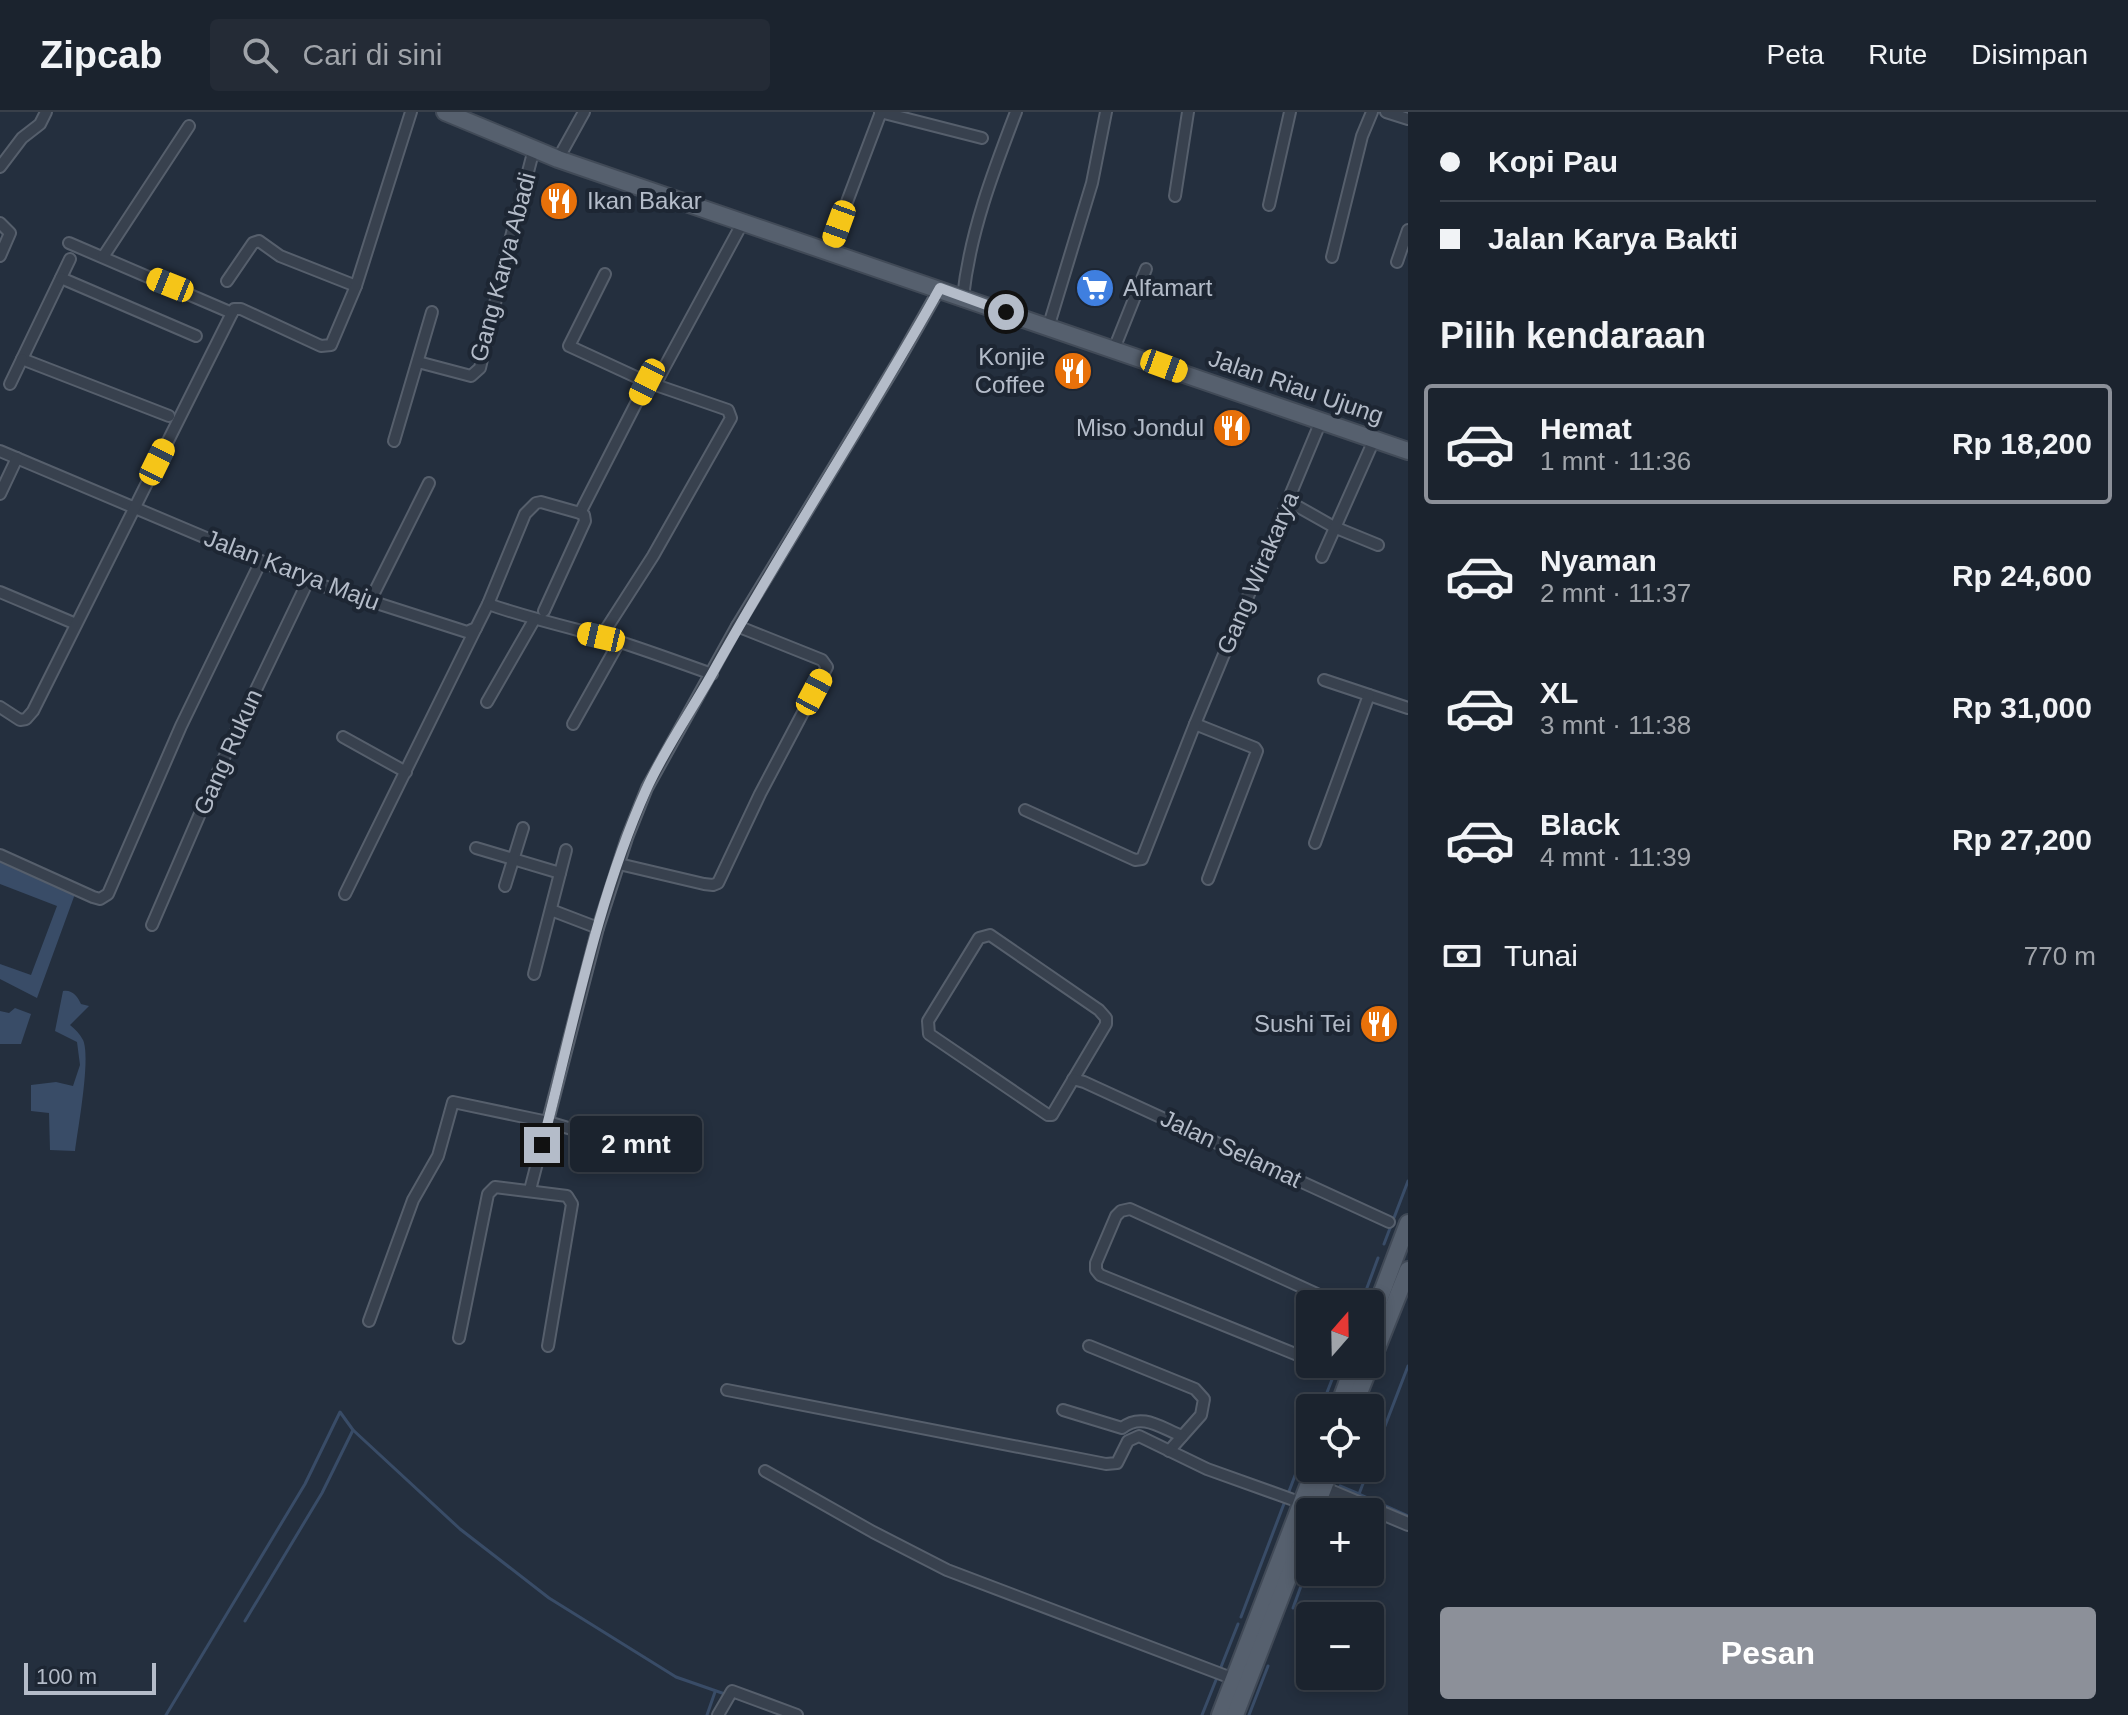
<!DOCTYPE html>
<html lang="id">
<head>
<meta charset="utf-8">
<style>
	:root { --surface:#1b232e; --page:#242b36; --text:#f1f3f6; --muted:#a0a4aa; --line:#39404a; --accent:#8c9099 }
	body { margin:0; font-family:Arial,sans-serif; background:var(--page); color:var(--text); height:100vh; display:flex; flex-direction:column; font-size:30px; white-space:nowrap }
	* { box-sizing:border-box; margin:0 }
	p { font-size:26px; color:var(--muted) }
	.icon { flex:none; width:44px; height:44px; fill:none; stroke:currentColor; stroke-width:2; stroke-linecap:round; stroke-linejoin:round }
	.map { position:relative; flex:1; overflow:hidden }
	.details { display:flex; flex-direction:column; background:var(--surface); width:720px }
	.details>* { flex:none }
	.top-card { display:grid; align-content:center; height:176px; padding:0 32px; background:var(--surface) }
	.needle { width:52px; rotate:20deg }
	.tools { position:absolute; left:1296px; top:1178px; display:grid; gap:16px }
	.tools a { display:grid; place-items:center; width:88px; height:88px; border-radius:8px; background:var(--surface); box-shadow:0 4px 12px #0003,0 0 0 2px var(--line); font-size:40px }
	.scale { position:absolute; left:24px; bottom:20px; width:132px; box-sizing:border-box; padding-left:8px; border:4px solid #b4bcc9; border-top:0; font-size:22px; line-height:28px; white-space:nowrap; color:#b4bcc9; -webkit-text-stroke:6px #1d2633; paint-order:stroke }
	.end { position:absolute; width:36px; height:36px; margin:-18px; border:10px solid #b4bcc9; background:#111; box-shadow:0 0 0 4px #111 }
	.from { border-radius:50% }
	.bubble { position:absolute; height:56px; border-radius:8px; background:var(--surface); box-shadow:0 4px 12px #0003,0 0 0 2px var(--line); font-size:26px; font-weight:700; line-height:56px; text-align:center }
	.car { position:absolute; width:24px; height:48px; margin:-24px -12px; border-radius:10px; box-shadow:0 0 6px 2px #0007; background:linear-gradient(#f5c518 24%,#345 0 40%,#f5c518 0 76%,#345 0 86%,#f5c518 0) }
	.top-card b { display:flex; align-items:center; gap:28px; height:76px; font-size:30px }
	.top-card b+b { border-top:2px solid var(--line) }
	.top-card i { width:20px; height:20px; background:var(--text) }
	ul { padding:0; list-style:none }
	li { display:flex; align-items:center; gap:24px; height:120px; margin:0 16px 12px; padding:0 16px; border:4px solid transparent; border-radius:8px }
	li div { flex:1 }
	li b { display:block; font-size:30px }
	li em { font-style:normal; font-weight:700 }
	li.active { border-color:var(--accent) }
	li>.icon { width:72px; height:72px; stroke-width:1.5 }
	h2 { padding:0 32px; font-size:36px; line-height:96px }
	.pay { display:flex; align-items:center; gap:20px; height:88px; padding:0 32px; font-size:30px }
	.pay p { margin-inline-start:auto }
	.cta { display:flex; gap:16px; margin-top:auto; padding:16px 32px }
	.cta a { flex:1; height:92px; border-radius:8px; background:var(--accent); color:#fff; font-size:32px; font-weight:700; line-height:92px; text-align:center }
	header { display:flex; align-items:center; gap:48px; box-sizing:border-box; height:112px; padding:0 40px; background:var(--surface); border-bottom:2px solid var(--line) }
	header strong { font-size:38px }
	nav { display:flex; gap:44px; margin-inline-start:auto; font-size:28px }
	.search { width:560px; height:72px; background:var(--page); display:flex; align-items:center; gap:20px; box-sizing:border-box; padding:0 28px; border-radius:8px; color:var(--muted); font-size:30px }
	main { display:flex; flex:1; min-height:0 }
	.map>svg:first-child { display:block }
	.water { fill:#394c67 }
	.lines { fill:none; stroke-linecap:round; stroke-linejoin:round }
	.stream { stroke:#394c67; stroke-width:3 }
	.minor-casing { stroke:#565f6c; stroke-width:14 }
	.tertiary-casing { stroke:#565f6c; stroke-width:16 }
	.primary-casing { stroke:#414a57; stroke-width:20 }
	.minor { stroke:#38414e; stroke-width:10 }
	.tertiary { stroke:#38414e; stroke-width:12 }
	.primary { stroke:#56606e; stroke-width:16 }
	.route { stroke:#b4bcc9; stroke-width:10 }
	.labels { text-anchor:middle; stroke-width:8; stroke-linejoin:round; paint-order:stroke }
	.poi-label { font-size:24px; fill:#b4bcc9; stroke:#1d2633; text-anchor:end }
	.street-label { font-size:24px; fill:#b4bcc9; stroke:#1d2633 }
</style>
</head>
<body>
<header>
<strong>Zipcab</strong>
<div class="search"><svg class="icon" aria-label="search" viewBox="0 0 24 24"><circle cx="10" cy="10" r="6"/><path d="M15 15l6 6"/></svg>Cari di sini</div>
<nav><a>Peta</a><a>Rute</a><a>Disimpan</a></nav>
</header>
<main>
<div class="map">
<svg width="1408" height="1603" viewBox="0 0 1408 1603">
	<rect width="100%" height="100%" fill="#242f3e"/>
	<g class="water">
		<path d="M 0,750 L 75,782 L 37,886 L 0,867 L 0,852 L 31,863 L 57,794 L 0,772 Z"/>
		<path d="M 63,879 C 72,877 78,885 81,892 L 89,894 L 70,913 C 75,917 80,922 83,928 C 91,945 78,1016 75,1039 L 50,1038 L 49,1001 L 31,999 L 31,973 L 56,970 L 73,974 L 80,953 L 77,930 L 55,919 Z"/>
		<path d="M 15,896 L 31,902 L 21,932 L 0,932 L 0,899 L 9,901 Z"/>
	</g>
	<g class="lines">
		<g class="stream">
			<path d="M 1384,1132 L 1408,1069"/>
			<path d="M 1361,1192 L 1378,1146"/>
			<path d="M 1321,1296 L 1338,1252"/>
			<path d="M 1370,1353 L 1408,1254"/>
			<path d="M 1339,1378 L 1340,1374 L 1359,1382 L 1369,1356"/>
			<path d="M 1288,1382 L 1310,1324"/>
			<path d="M 1359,1382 L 1408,1404"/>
			<path d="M 1330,1400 L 1336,1385"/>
			<path d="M 1307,1459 L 1310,1450"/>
			<path d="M 1293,1496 L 1301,1474"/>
			<path d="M 1241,1505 L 1285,1389"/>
			<path d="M 245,1509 L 322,1381 L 353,1318"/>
			<path d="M 1221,1555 L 1238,1512"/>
			<path d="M 166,1603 L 305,1372 L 340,1300 L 353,1318 L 460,1417 L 549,1486 L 676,1565 L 765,1596"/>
			<path d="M 707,1603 L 715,1580"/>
			<path d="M 1202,1603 L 1216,1568"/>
			<path d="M 1249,1603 L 1268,1554"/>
		</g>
		<defs>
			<g id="minor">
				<path d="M 880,0 L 982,26"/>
				<path d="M 1386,0 L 1408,7"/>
				<path d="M 558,47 L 584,0"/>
				<path d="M 0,55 L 22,26 L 40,12 L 46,0"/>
				<path d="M 1175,84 L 1188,0"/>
				<path d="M 1269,93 L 1290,0"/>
				<path d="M 0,111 L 10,121 L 0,144"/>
				<path d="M 69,131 L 232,201"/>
				<path d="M 828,140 L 881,0"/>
				<path d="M 103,145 L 189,14"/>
				<path d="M 1332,145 L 1362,24 L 1372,0"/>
				<path d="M 70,147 L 22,247 L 169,304"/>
				<path d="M 1397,150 L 1408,118"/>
				<path d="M 605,162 L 569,234 L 647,270 L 657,269 L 743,110"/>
				<path d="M 61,166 L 196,224"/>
				<path d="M 227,169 L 253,131 L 259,129 L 280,144 L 356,174"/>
				<path d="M 963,185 C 970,120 993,60 1016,0"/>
				<path d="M 1048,216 L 1092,71 L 1106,0"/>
				<path d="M 1114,237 L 1146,157"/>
				<path d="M 418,250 L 471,264 L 480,256 L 507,140 L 534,37"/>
				<path d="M 10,272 L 22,247"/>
				<path d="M 394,329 L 432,200"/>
				<path d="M 0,339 L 308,469 L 467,520 L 476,516 L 488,492 L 525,402 L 536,391 L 541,390 L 580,401 L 647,270 L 728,298 L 731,306 L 653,444 L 601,525"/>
				<path d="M 0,382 L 17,346"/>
				<path d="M 1288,389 L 1334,415 L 1378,433"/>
				<path d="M 1322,445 L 1374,328"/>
				<path d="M 0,480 L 76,512"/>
				<path d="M 370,489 L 429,371"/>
				<path d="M 488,492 C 525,505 563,514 601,524 C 638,535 675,549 712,562"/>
				<path d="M 544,499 L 585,409 L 584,403 L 580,401"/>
				<path d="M 1324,568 L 1408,596"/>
				<path d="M 487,590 L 534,508"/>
				<path d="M 0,595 L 20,608 L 26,607 L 33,599 L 234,197 L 241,197 L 321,234 L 331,233 L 356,174 L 411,0"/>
				<path d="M 573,612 L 619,530"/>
				<path d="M 1195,612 L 1255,636 L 1257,639 L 1208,767"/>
				<path d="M 343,625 L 406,660"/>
				<path d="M 1025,698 L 1135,748 L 1142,747 L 1195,612 L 1321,309"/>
				<path d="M 1315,731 L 1369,583"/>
				<path d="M 476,736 L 560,761"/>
				<path d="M 0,743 L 93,785 L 100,787 L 108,782 L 181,614 L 261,449"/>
				<path d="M 619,752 L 704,772 L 713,773 L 718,771 L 760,682 L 827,555 L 822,548 L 737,514"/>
				<path d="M 505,774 L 523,716"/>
				<path d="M 345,782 L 476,516"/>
				<path d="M 551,798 L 598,816"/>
				<path d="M 152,813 L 230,632 L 308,469"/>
				<path d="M 990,823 L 1099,898 L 1106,906 L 1106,912 L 1052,1003 L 1048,1003 L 929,922 L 928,909 L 979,826 Z"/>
				<path d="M 534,862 L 566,738"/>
				<path d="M 1073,967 L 1084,970 L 1389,1110"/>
				<path d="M 530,1078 L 598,816 L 627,726 L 647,676 L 737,514 L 899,248 L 940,176"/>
				<path d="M 369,1209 L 413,1088 L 438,1044 L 453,990 L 548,1010 L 602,1026"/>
				<path d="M 459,1226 L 488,1082 L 495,1075 L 567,1084 L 572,1092 L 548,1234"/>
				<path d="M 1089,1234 L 1195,1277 L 1204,1287 L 1201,1303 L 1169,1339"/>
				<path d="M 1310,1248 L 1100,1163 L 1096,1158 L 1096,1151 L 1116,1104 L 1121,1099 L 1130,1097 L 1339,1192"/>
				<path d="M 1322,1252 L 1350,1262"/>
				<path d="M 727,1278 L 1106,1352 L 1117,1351 L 1128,1329 L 1139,1324 L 1207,1357 L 1302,1391"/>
				<path d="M 1063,1298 L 1122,1316 C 1142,1300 1161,1316 1182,1324"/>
				<path d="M 765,1359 L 873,1420 L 947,1458 L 1234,1567"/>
				<path d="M 718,1603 L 732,1579 L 797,1603"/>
			</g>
			<path id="tertiary" d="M 1323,1376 L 1408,1412"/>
			<g id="primary">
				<path d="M 445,0 L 558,47 L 1408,339"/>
				<path d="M 1370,1212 L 1408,1111"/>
				<path d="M 1338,1296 L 1354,1252"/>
				<path d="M 1353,1296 L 1408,1158"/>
				<path d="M 1314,1400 L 1331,1356"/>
				<path d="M 1220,1603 L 1315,1356"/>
				<path d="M 1235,1603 L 1310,1409"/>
			</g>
		</defs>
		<use href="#minor" class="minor-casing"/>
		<use href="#tertiary" class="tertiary-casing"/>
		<use href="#primary" class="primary-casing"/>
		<use href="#minor" class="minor"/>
		<use href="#tertiary" class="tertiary"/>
		<use href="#primary" class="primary"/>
	</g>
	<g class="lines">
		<path class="route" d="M 542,1033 C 573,915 596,790 646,678 C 664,638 690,601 712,562 C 784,432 867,307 940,176 L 1006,200"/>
	</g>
	<defs>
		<symbol id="restaurant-disc" viewBox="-11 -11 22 22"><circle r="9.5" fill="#e8710a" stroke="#1d2633"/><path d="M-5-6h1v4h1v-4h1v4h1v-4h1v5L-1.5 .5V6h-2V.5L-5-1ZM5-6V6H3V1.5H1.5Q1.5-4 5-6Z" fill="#fff"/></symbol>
		<symbol id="supermarket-disc" viewBox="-11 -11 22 22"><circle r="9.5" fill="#3f7fe0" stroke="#1d2633"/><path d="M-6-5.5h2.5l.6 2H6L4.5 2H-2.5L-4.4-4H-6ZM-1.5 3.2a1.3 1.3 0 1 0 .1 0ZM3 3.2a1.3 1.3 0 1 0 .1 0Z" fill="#fff"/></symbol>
	</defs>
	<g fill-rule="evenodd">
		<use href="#restaurant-disc" x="537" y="67" width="44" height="44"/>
		<use href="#supermarket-disc" x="1073" y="154" width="44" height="44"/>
		<use href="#restaurant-disc" x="1051" y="237" width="44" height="44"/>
		<use href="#restaurant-disc" x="1210" y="294" width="44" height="44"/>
		<use href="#restaurant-disc" x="1357" y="890" width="44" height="44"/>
	</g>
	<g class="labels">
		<g class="poi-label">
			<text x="587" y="97" text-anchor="start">Ikan Bakar</text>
			<text x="1123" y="184" text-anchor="start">Alfamart</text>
			<text x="1045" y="253">Konjie<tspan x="1045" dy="28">Coffee</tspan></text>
			<text x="1204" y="324">Miso Jondul</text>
			<text x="1351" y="920">Sushi Tei</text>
		</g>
		<g class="street-label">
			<text transform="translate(503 155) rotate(-75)" y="8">Gang Karya Abadi</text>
			<text transform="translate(1296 275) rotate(19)" y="8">Jalan Riau Ujung</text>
			<text transform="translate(292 458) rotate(21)" y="8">Jalan Karya Maju</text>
			<text transform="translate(1258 461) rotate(-67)" y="8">Gang Wirakarya</text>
			<text transform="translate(228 640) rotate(-66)" y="8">Gang Rukun</text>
			<text transform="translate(1231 1037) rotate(25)" y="8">Jalan Selamat</text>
		</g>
	</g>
</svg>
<div class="tools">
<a><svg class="needle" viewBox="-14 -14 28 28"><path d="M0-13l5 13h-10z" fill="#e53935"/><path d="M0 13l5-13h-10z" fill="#a0a4aa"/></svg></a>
<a><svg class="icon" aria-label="locate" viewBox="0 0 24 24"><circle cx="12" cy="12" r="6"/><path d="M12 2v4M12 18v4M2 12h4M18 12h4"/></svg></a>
<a>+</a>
<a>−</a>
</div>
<div class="scale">100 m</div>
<i class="end from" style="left:1006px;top:200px"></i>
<i class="end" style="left:542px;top:1033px"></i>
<div class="bubble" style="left:570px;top:1004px;width:132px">2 mnt</div>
<i class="car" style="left:839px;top:112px;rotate:200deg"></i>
<i class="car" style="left:170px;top:173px;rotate:292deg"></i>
<i class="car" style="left:1164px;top:254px;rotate:110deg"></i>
<i class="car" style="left:647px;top:270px;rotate:207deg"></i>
<i class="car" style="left:157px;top:350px;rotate:26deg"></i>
<i class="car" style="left:601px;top:525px;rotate:283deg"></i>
<i class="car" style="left:814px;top:580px;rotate:28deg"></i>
</div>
<section class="details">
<div class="top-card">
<b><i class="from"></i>Kopi Pau</b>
<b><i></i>Jalan Karya Bakti</b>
</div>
<h2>Pilih kendaraan</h2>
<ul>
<li class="active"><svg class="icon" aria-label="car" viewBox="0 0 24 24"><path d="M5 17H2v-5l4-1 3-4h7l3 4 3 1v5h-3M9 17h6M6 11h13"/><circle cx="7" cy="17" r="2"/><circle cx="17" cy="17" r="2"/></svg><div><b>Hemat</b><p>1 mnt · 11:36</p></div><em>Rp 18,200</em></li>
<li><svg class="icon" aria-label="car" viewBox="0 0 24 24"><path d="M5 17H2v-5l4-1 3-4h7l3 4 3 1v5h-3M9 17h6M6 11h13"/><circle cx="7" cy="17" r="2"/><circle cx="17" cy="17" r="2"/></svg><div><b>Nyaman</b><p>2 mnt · 11:37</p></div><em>Rp 24,600</em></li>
<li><svg class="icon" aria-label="car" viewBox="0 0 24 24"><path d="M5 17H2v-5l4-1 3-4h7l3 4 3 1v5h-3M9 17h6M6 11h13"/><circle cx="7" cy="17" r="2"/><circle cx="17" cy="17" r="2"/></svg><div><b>XL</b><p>3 mnt · 11:38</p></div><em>Rp 31,000</em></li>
<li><svg class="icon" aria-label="car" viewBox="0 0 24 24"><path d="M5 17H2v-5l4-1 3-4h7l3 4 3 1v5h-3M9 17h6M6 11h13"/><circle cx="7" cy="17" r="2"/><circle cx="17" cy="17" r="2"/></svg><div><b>Black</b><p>4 mnt · 11:39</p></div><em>Rp 27,200</em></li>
</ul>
<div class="pay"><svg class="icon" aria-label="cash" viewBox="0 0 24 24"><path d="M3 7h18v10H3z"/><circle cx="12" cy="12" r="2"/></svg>Tunai<p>770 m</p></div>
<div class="cta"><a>Pesan</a></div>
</section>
</main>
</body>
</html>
